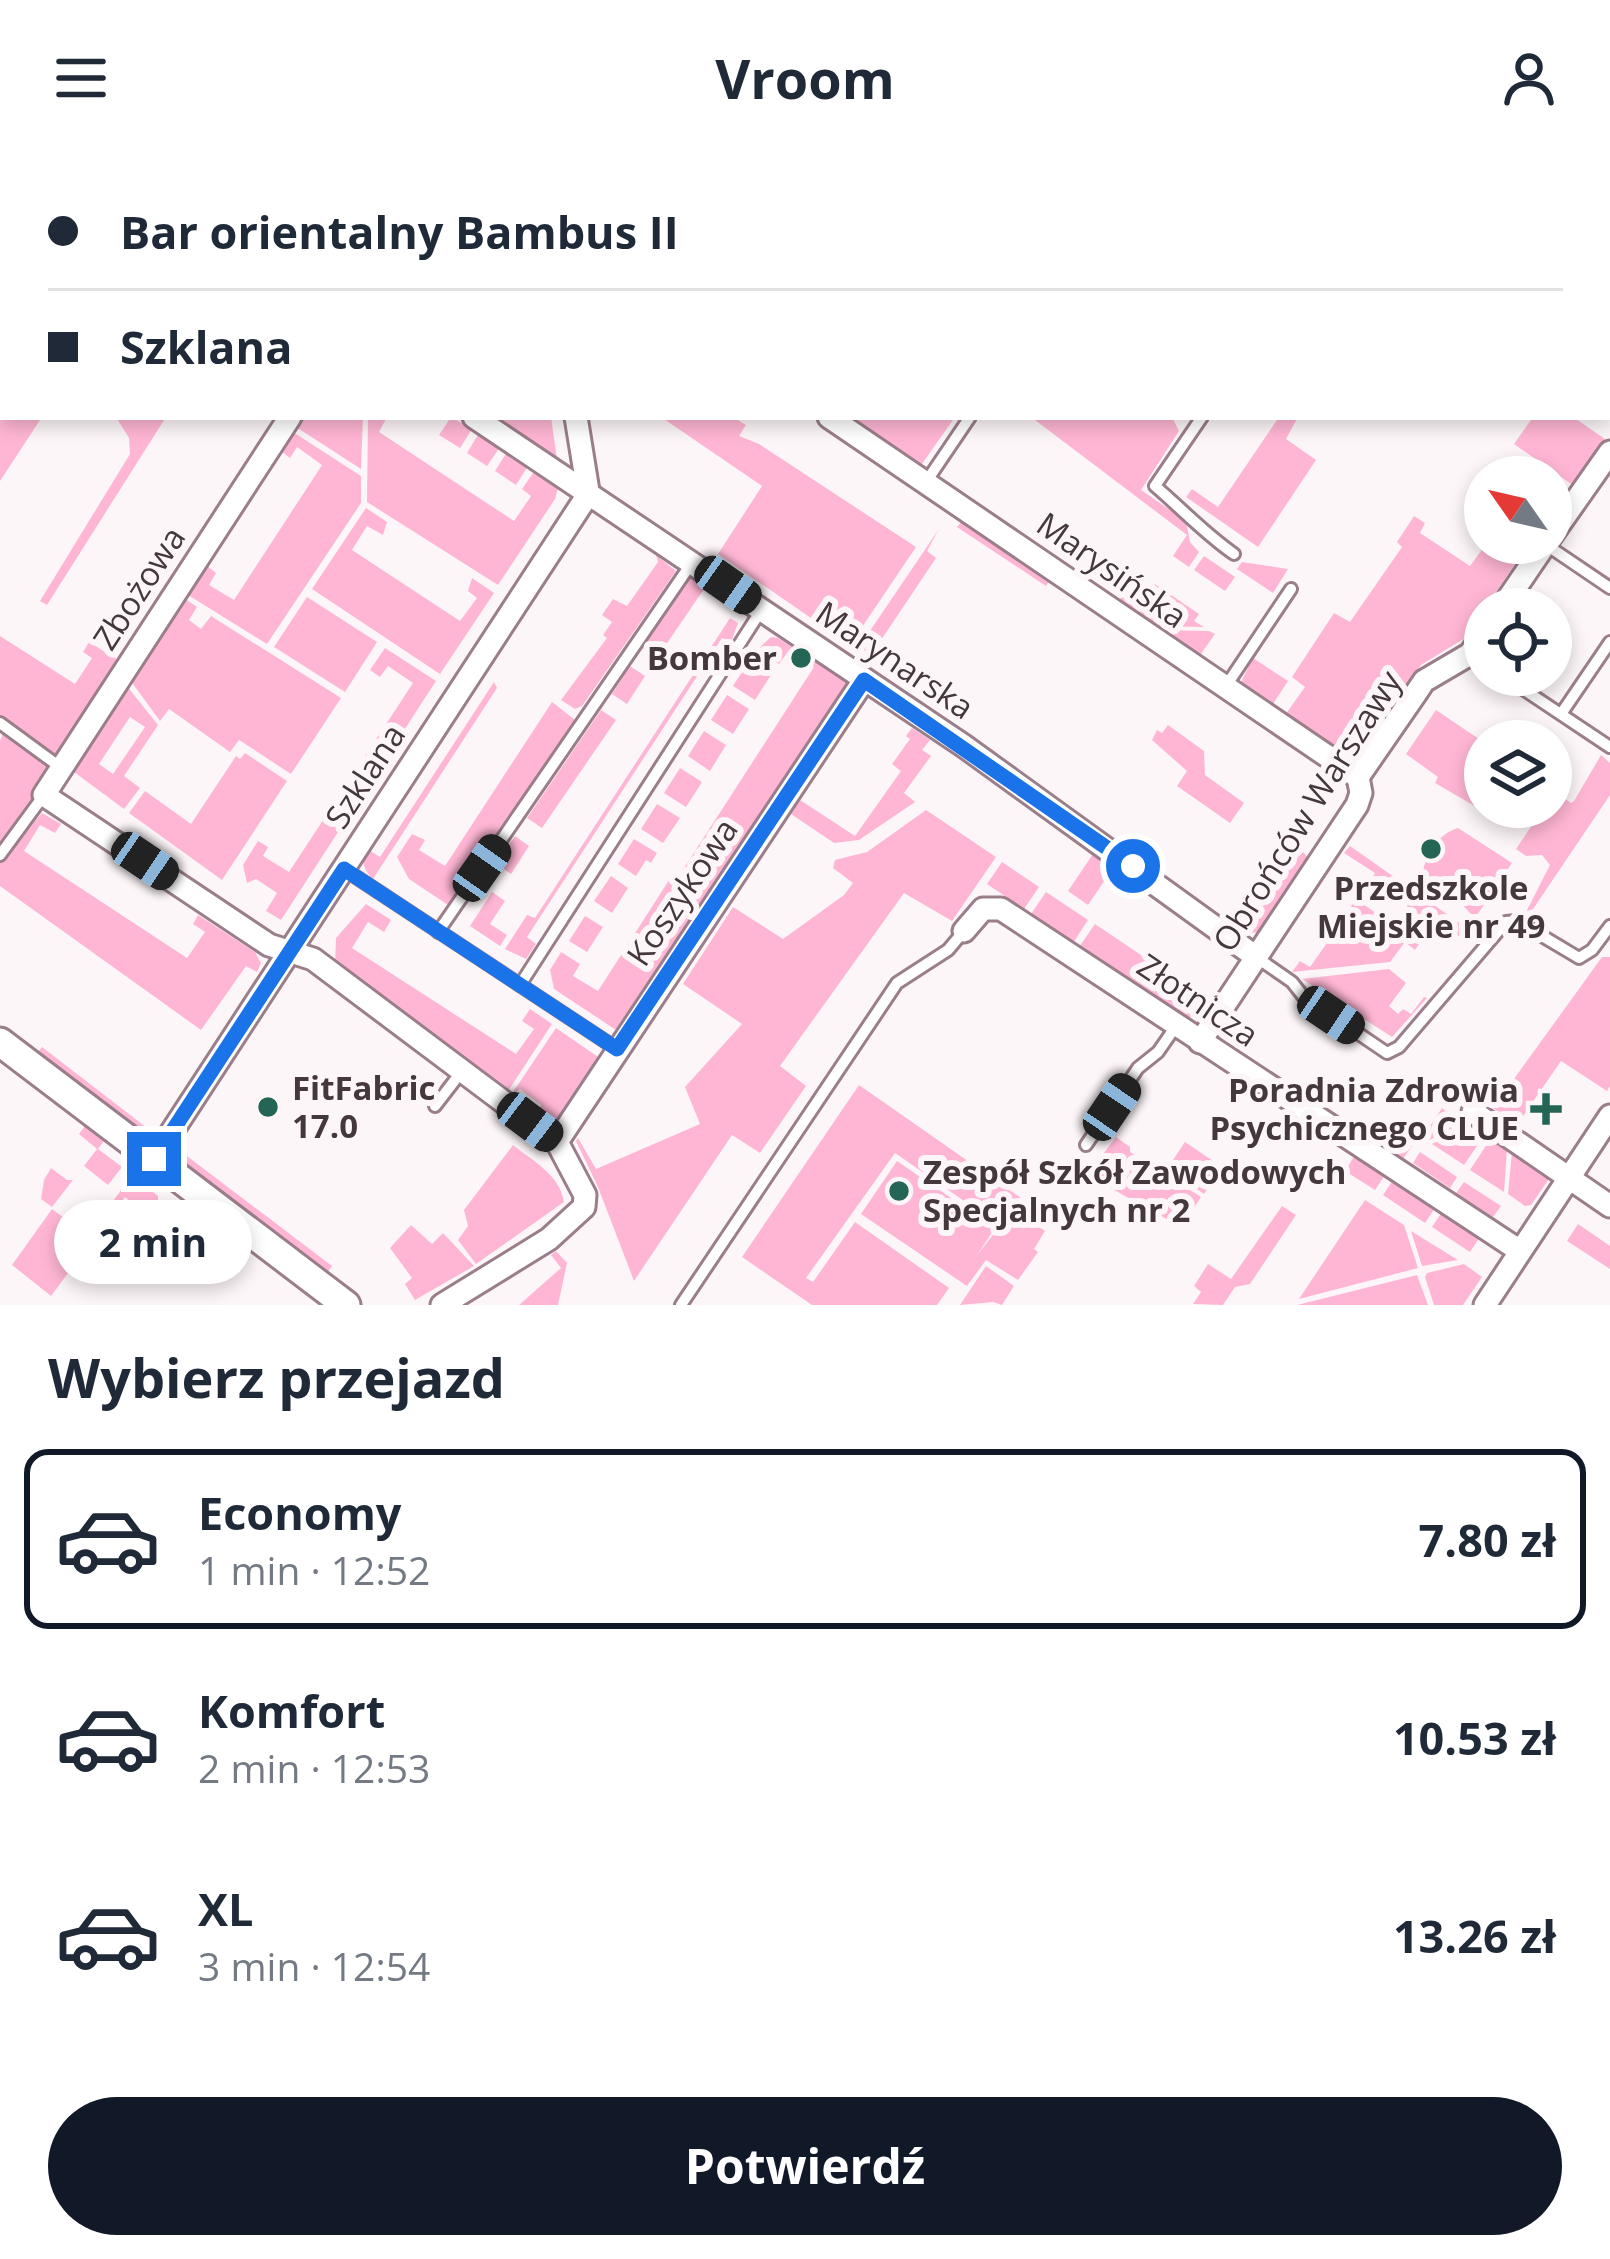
<!DOCTYPE html>
<html lang="pl">
<head>
<meta charset="utf-8">
<style>
	:root { --surface:#fff; --page:#f2f2f3; --text:#1f2937; --muted:#747a83; --line:#e0e1e3; --accent:#111827 }
	body { margin:0; font-family:"Open Sans",sans-serif; background:var(--page); color:var(--text); height:100vh; display:flex; flex-direction:column; font-size:45px; white-space:nowrap }
	* { box-sizing:border-box; margin:0 }
	p { font-size:39px; color:var(--muted) }
	.icon { flex:none; width:66px; height:66px; fill:none; stroke:currentColor; stroke-width:2; stroke-linecap:round; stroke-linejoin:round }
	.map { position:relative; height:1149px; overflow:hidden }
	.drawer { display:flex; flex-direction:column; background:var(--surface); flex:1 }
	.drawer>* { flex:none }
	.hud { position:absolute; left:0px; top:0px; width:1611px; height:264px; box-shadow:0 6px 18px #0003; display:grid; align-content:center; height:264px; padding:0 48px; background:var(--surface) }
	.needle { width:78px; rotate:304deg }
	.buttons { position:absolute; left:1464px; top:300px; display:grid; gap:24px }
	.buttons a { display:grid; place-items:center; width:108px; height:108px; border-radius:50%; background:var(--surface); box-shadow:0 6px 18px #0003; font-size:60px }
	.end { position:absolute; width:54px; height:54px; margin:-27px; border:15px solid #1a73e8; background:#fff; box-shadow:0 0 0 6px #fff }
	.from { border-radius:50% }
	.bubble { position:absolute; height:84px; border-radius:42px; background:var(--surface); box-shadow:0 6px 18px #0003; font-size:39px; font-weight:700; line-height:84px; text-align:center }
	.car { position:absolute; width:36px; height:72px; margin:-36px -18px; border-radius:15px; box-shadow:0 0 9px 3px #0007; background:linear-gradient(#222 24%,#8ab4d8 0 40%,#222 0 76%,#8ab4d8 0 86%,#222 0) }
	.hud b { display:flex; align-items:center; gap:42px; height:114px; font-size:45px }
	.hud b+b { border-top:3px solid var(--line) }
	.hud i { width:30px; height:30px; background:var(--text) }
	ul { padding:0; list-style:none }
	li { display:flex; align-items:center; gap:36px; height:180px; margin:0 24px 18px; padding:0 24px; border:6px solid transparent; border-radius:24px }
	li div { flex:1 }
	li b { display:block; font-size:45px }
	li em { font-style:normal; font-weight:700 }
	li.current { border-color:var(--accent) }
	li>.icon { width:108px; height:108px; stroke-width:1.5 }
	h2 { padding:0 48px; font-size:54px; line-height:144px }
	.cta { display:flex; gap:24px; margin-top:auto; padding:24px 48px }
	.cta a { flex:1; height:138px; border-radius:72px; background:var(--accent); color:#fff; font-size:48px; font-weight:700; line-height:138px; text-align:center }
	header { display:flex; justify-content:space-between; align-items:center; height:156px; padding:0 48px; background:var(--surface); font-size:54px; font-weight:700 }
	.map>svg:first-child { display:block }
	.green { fill:#ffb6d4; fill-rule:evenodd }
	.lines { fill:none; stroke-linecap:round; stroke-linejoin:round }
	.service-casing { stroke:#9a7e89; stroke-width:16 }
	.minor-casing { stroke:#9a7e89; stroke-width:27 }
	.tertiary-casing { stroke:#9a7e89; stroke-width:33 }
	.service { stroke:#fff; stroke-width:10 }
	.minor { stroke:#fff; stroke-width:21 }
	.tertiary { stroke:#fff; stroke-width:27 }
	.route { stroke:#1a73e8; stroke-width:15 }
	.poi-dot { fill:#246555; stroke:#fdf6f9; stroke-width:4.5 }
	.labels { text-anchor:middle; stroke-width:12; stroke-linejoin:round; paint-order:stroke }
	.street-label { font-size:33px; fill:#44383c; stroke:#fdf6f9 }
	.poi-label { font-size:33px; font-weight:bold; fill:#44383c; stroke:#fdf6f9; text-anchor:end }
</style>
</head>
<body>
<header><svg class="icon" aria-label="menu" viewBox="0 0 24 24"><path d="M4 6h16M4 12h16M4 18h16"/></svg>Vroom<svg class="icon" aria-label="person" viewBox="0 0 24 24"><circle cx="12" cy="8" r="4"/><path d="M4 21q1-7 8-7t8 7"/></svg></header>
<div class="map">
<svg width="1610" height="1149" viewBox="0 0 1610 1149">
	<rect width="100%" height="100%" fill="#fdf6f9"/>
	<g class="green">
		<path d="M 920,0 L 1321,0 L 918,3 Z"/>
		<path d="M 1391,0 L 1610,0 L 1610,221 L 1608,3 L 1389,3 Z"/>
		<path d="M 0,242 L 3,261 L 42,261 L 0,325 Z"/>
		<path d="M 116,261 L 166,261 L 47,449 L 40,445 L 130,298 L 129,282 Z"/>
		<path d="M 302,261 L 363,261 L 361,313 L 296,271 Z"/>
		<path d="M 368,261 L 387,261 L 379,276 L 514,365 L 531,340 L 522,333 L 535,314 L 559,329 L 555,343 L 498,429 L 367,346 Z"/>
		<path d="M 451,261 L 472,273 L 460,292 L 439,279 Z"/>
		<path d="M 504,261 L 551,261 L 557,303 L 501,267 Z"/>
		<path d="M 661,261 L 733,261 L 746,269 L 739,280 L 759,288 L 916,391 L 850,489 L 718,398 L 762,330 Z"/>
		<path d="M 850,261 L 955,261 L 922,308 Z"/>
		<path d="M 1031,261 L 1172,261 L 1179,275 L 1141,334 L 1186,365 L 1190,386 L 1199,396 L 1189,411 L 1173,400 L 1187,379 Z"/>
		<path d="M 1279,261 L 1298,261 L 1286,283 L 1316,304 L 1258,391 L 1186,341 L 1192,333 L 1218,351 Z"/>
		<path d="M 1533,261 L 1573,261 L 1605,283 L 1574,330 L 1514,288 Z"/>
		<path d="M 293,276 L 361,320 L 361,347 L 267,488 L 188,439 L 206,409 L 216,417 L 209,429 L 234,444 L 322,309 L 297,291 L 290,302 L 281,295 Z"/>
		<path d="M 479,277 L 500,291 L 487,310 L 467,297 Z"/>
		<path d="M 507,296 L 528,310 L 516,329 L 495,315 Z"/>
		<path d="M 366,352 L 387,366 L 383,379 L 367,370 L 352,394 L 460,465 L 477,442 L 468,435 L 472,422 L 494,437 L 440,518 L 312,433 Z"/>
		<path d="M 1414,360 L 1425,367 L 1420,377 L 1470,410 L 1487,387 L 1505,387 L 1513,392 L 1517,387 L 1529,387 L 1465,482 L 1421,509 L 1359,601 L 1349,602 L 1285,559 L 1305,531 L 1292,521 L 1334,457 L 1350,466 L 1402,391 L 1397,386 Z"/>
		<path d="M 962,365 L 1050,424 L 1046,430 L 957,371 Z"/>
		<path d="M 939,373 L 927,395 L 936,402 L 871,499 L 859,491 Z"/>
		<path d="M 656,399 L 676,415 L 582,550 L 575,553 L 561,544 L 607,482 L 603,479 L 612,466 L 602,459 L 613,443 L 627,450 L 658,406 Z"/>
		<path d="M 1204,400 L 1235,421 L 1225,435 L 1194,414 Z"/>
		<path d="M 1242,406 L 1288,413 L 1273,437 L 1237,413 Z"/>
		<path d="M 694,422 L 706,430 L 657,502 L 642,492 L 689,423 Z"/>
		<path d="M 1155,428 L 1199,458 L 1194,465 L 1204,471 L 1151,470 L 1117,447 L 1123,439 L 1140,449 Z"/>
		<path d="M 307,441 L 377,486 L 345,536 L 274,491 Z"/>
		<path d="M 184,442 L 197,451 L 189,464 L 201,473 L 211,460 L 341,542 L 291,618 L 239,584 L 230,596 L 169,553 L 160,565 L 130,524 Z"/>
		<path d="M 730,462 L 738,467 L 731,486 L 722,482 L 527,781 L 536,788 L 526,803 L 505,793 L 527,759 L 535,762 Z"/>
		<path d="M 1156,474 L 1209,475 L 1215,478 L 1198,502 Z"/>
		<path d="M 0,480 L 75,528 L 92,502 L 83,496 L 89,486 L 123,507 L 60,604 L 0,560 Z"/>
		<path d="M 771,481 L 778,482 L 852,529 L 619,876 L 554,833 L 550,814 L 561,796 L 580,808 L 573,820 L 598,835 L 671,721 L 677,723 L 814,511 L 789,494 L 779,508 L 757,494 Z"/>
		<path d="M 385,492 L 436,525 L 281,764 L 266,755 L 277,737 L 256,723 L 247,727 L 243,709 L 258,685 L 268,691 L 263,700 L 289,716 L 413,527 L 388,510 L 380,521 L 370,514 Z"/>
		<path d="M 1253,502 L 1288,525 L 1271,551 L 1244,533 L 1241,526 Z"/>
		<path d="M 749,505 L 771,519 L 755,544 L 733,530 Z"/>
		<path d="M 630,510 L 645,520 L 627,548 L 612,538 Z"/>
		<path d="M 494,526 L 497,532 L 373,723 C 364,714 360,705 367,693 L 380,701 Z"/>
		<path d="M 126,529 L 158,569 L 124,620 L 140,632 L 124,653 L 70,613 ZM 130,561 L 145,571 L 113,618 L 99,608 Z"/>
		<path d="M 727,539 L 749,553 L 733,578 L 711,564 Z"/>
		<path d="M 552,546 L 575,564 L 448,749 L 409,723 L 397,701 L 412,678 L 425,684 L 419,694 L 445,710 Z"/>
		<path d="M 601,554 L 616,564 L 542,672 L 527,662 Z"/>
		<path d="M 1436,554 L 1485,587 L 1485,642 L 1478,652 L 1435,627 L 1438,621 L 1406,598 Z"/>
		<path d="M 1168,569 L 1204,595 L 1205,619 L 1244,647 L 1230,667 L 1177,630 L 1187,615 L 1152,584 L 1157,574 L 1162,577 Z"/>
		<path d="M 912,572 L 930,584 L 922,594 L 931,600 L 904,637 L 915,646 L 859,684 L 834,687 L 791,658 L 800,644 L 855,680 L 901,615 L 892,608 L 910,583 L 906,580 Z"/>
		<path d="M 704,575 L 726,589 L 710,615 L 688,600 Z"/>
		<path d="M 3,577 L 54,613 L 0,686 L 0,585 Z"/>
		<path d="M 245,597 L 287,625 L 222,724 L 129,657 L 145,635 L 191,668 L 236,600 L 240,603 Z"/>
		<path d="M 1601,599 L 1610,607 L 1610,639 L 1529,759 L 1527,754 L 1550,709 L 1542,699 L 1526,700 L 1516,693 L 1544,651 L 1551,651 L 1555,635 L 1571,647 L 1574,645 Z"/>
		<path d="M 680,612 L 702,626 L 686,651 L 664,637 Z"/>
		<path d="M 657,648 L 680,662 L 663,687 L 641,673 Z"/>
		<path d="M 926,654 L 996,701 L 952,765 L 904,737 L 780,910 L 806,930 L 760,997 L 732,979 L 634,1125 L 598,1031 L 576,985 L 578,982 L 596,1013 L 700,968 L 685,931 L 742,868 L 683,828 L 733,751 L 783,783 L 844,739 L 853,727 L 833,712 L 835,704 L 867,696 Z"/>
		<path d="M 42,657 L 61,668 L 55,677 L 40,669 L 24,695 L 187,802 L 205,776 L 193,768 L 198,759 L 255,796 L 261,807 L 257,816 L 246,810 L 201,874 L 0,730 L 0,705 Z"/>
		<path d="M 1458,672 L 1512,707 L 1477,759 L 1471,758 L 1455,741 L 1429,731 L 1422,722 C 1424,701 1437,678 1458,672 Z"/>
		<path d="M 515,680 L 529,690 L 511,718 L 496,708 Z"/>
		<path d="M 634,683 L 657,697 L 651,707 L 646,704 L 636,720 L 618,708 Z"/>
		<path d="M 1350,690 L 1468,773 L 1466,785 L 1435,764 L 1415,794 L 1405,786 L 1390,806 L 1292,816 L 1300,805 L 1310,811 L 1339,770 L 1344,773 L 1347,768 L 1342,764 L 1356,743 L 1393,769 L 1408,749 L 1371,723 L 1375,717 L 1344,697 Z"/>
		<path d="M 1294,692 L 1300,692 L 1308,702 L 1259,776 L 1252,777 L 1244,766 Z"/>
		<path d="M 1093,698 L 1113,712 L 1088,749 L 1068,735 Z"/>
		<path d="M 1002,706 L 1039,731 L 1024,753 L 987,728 Z"/>
		<path d="M 611,720 L 628,732 L 612,757 L 594,745 Z"/>
		<path d="M 492,736 L 505,745 L 490,768 L 507,779 L 500,790 L 470,770 Z"/>
		<path d="M 1046,736 L 1088,764 L 1073,787 L 1031,758 Z"/>
		<path d="M 366,748 L 391,764 L 384,776 L 368,766 L 352,792 L 516,898 L 534,873 L 522,865 L 530,853 L 552,868 L 506,938 L 335,811 L 336,782 Z"/>
		<path d="M 585,760 L 603,771 L 587,796 L 569,785 Z"/>
		<path d="M 1095,768 L 1209,845 L 1198,860 L 1185,862 L 1079,791 Z"/>
		<path d="M 1602,801 L 1610,801 L 1610,930 L 1607,935 L 1561,905 L 1517,969 L 1493,952 Z"/>
		<path d="M 1389,813 L 1406,827 L 1389,850 L 1398,858 L 1403,853 L 1411,858 L 1424,841 L 1427,842 L 1392,881 L 1302,823 Z"/>
		<path d="M 556,872 L 601,903 L 558,970 L 553,973 L 533,961 L 541,949 L 520,933 L 509,942 Z"/>
		<path d="M 42,891 L 156,979 L 146,982 L 35,900 Z"/>
		<path d="M 859,929 L 1021,1042 L 1013,1052 L 1045,1075 L 1034,1093 L 1038,1096 L 1018,1124 L 986,1104 L 967,1130 L 861,1058 L 897,1005 L 995,1072 L 977,1099 L 1000,1070 L 895,997 L 806,1122 L 813,1126 L 855,1066 L 949,1132 L 937,1149 L 812,1149 L 742,1101 Z"/>
		<path d="M 1442,952 L 1460,968 L 1428,985 L 1422,982 Z"/>
		<path d="M 87,967 L 106,982 L 98,993 L 122,1011 L 108,1029 L 84,1010 L 97,993 L 79,978 Z"/>
		<path d="M 1382,971 L 1412,990 L 1402,1004 L 1375,986 Z"/>
		<path d="M 1467,971 L 1483,981 L 1464,1009 L 1432,988 Z"/>
		<path d="M 1116,981 L 1130,991 L 1130,996 L 1201,1041 L 1181,1071 L 1087,1019 Z"/>
		<path d="M 1494,984 L 1507,992 L 1504,1036 L 1470,1014 L 1489,985 Z"/>
		<path d="M 1185,986 L 1222,1011 L 1204,1038 L 1167,1013 Z"/>
		<path d="M 513,989 C 533,1005 560,1019 564,1046 L 476,1108 L 458,1084 L 468,1070 L 464,1054 Z"/>
		<path d="M 179,994 L 332,1110 L 324,1121 L 181,1009 Z"/>
		<path d="M 1420,996 L 1457,1021 L 1450,1032 L 1413,1007 Z"/>
		<path d="M 1512,996 L 1549,1023 L 1531,1049 L 1525,1050 L 1508,1038 Z"/>
		<path d="M 1355,999 L 1385,1019 L 1375,1034 L 1345,1015 Z"/>
		<path d="M 51,1012 L 67,1024 L 73,1024 L 52,1051 L 41,1043 L 44,1024 Z"/>
		<path d="M 132,1020 L 158,1040 L 158,1049 L 150,1061 L 125,1041 L 103,1071 L 97,1066 Z"/>
		<path d="M 1393,1024 L 1435,1052 L 1425,1067 L 1383,1039 Z"/>
		<path d="M 1464,1026 L 1501,1050 L 1493,1061 L 1456,1037 Z"/>
		<path d="M 1365,1044 L 1404,1069 L 1418,1112 L 1299,1143 Z"/>
		<path d="M 1282,1050 L 1296,1059 L 1250,1128 L 1235,1131 L 1223,1149 L 1193,1148 L 1201,1136 L 1194,1130 L 1208,1108 L 1231,1123 Z"/>
		<path d="M 52,1053 L 82,1075 L 78,1081 L 89,1089 L 51,1140 L 12,1109 Z"/>
		<path d="M 1442,1056 L 1480,1081 L 1470,1096 L 1432,1071 Z"/>
		<path d="M 1578,1068 L 1610,1090 L 1610,1113 L 1567,1085 Z"/>
		<path d="M 411,1069 L 432,1088 L 443,1077 L 474,1110 L 415,1144 L 405,1128 L 412,1122 L 390,1092 Z"/>
		<path d="M 1411,1075 L 1458,1104 L 1422,1110 Z"/>
		<path d="M 556,1095 L 567,1107 L 558,1149 L 519,1149 L 561,1112 L 551,1099 Z"/>
		<path d="M 1464,1108 L 1482,1121 L 1463,1149 L 1434,1149 L 1425,1121 L 1427,1117 Z"/>
		<path d="M 986,1110 L 1014,1130 L 1002,1149 L 993,1146 L 960,1149 Z"/>
		<path d="M 1417,1119 L 1428,1149 L 1297,1149 Z"/>
	</g>
	<g class="lines">
		<defs>
			<g id="service">
				<path d="M 452,3 L 454,0"/>
				<path d="M 670,3 L 672,0"/>
				<path d="M 0,62 L 3,64"/>
				<path d="M 1202,261 L 1155,330 C 1182,353 1205,378 1234,398"/>
				<path d="M 926,326 L 970,261"/>
				<path d="M 1545,388 L 1610,432"/>
				<path d="M 1502,519 L 1610,591"/>
				<path d="M 1226,530 L 1291,433"/>
				<path d="M 1561,558 L 1610,486"/>
				<path d="M 0,567 L 60,611"/>
				<path d="M 0,699 L 44,639"/>
				<path d="M 344,713 L 617,893"/>
				<path d="M 438,776 L 691,408"/>
				<path d="M 1256,801 L 1292,826 L 1303,840 L 1387,897 L 1399,891 L 1506,766 L 1517,765 L 1579,802 L 1592,794 L 1610,770"/>
				<path d="M 520,829 L 762,453"/>
				<path d="M 435,950 L 462,915"/>
				<path d="M 1086,989 L 1138,912 L 1158,896 L 1176,870"/>
				<path d="M 681,1149 L 897,827 L 948,794 L 964,775"/>
			</g>
			<g id="minor">
				<path d="M 435,0 L 439,3"/>
				<path d="M 136,3 L 138,0"/>
				<path d="M 290,261 L 44,639 L 269,789 L 313,803 L 557,986 L 585,1039 L 584,1051 L 549,1083 L 442,1149"/>
				<path d="M 474,261 L 964,590 L 1256,801"/>
				<path d="M 829,261 L 1358,621"/>
				<path d="M 1551,380 L 1610,296"/>
				<path d="M 1501,453 L 1546,387"/>
				<path d="M 964,775 L 983,753 L 1001,753 L 1520,1095"/>
				<path d="M 1200,886 L 1357,649 L 1361,637 L 1358,621 L 1416,537 L 1424,525 L 1470,498 L 1485,476"/>
				<path d="M 1473,956 L 1610,1050"/>
				<path d="M 557,986 L 864,524"/>
				<path d="M 154,1003 L 585,343 L 588,335 L 576,261"/>
				<path d="M 1485,1149 L 1610,960"/>
			</g>
			<g id="tertiary">
				<path d="M 1351,3 L 1353,0"/>
				<path d="M 1608,243 L 1610,244"/>
				<path d="M 0,886 L 346,1149"/>
			</g>
		</defs>
		<use href="#service" class="service-casing"/>
		<use href="#minor" class="minor-casing"/>
		<use href="#tertiary" class="tertiary-casing"/>
		<use href="#service" class="service"/>
		<use href="#minor" class="minor"/>
		<use href="#tertiary" class="tertiary"/>
	</g>
	<g class="lines">
		<path class="route" d="M 154,1003 L 344,713 L 617,893 L 864,524 L 1133,710"/>
	</g>
	<g class="poi-dot">
		<circle cx="801" cy="502" r="12"/>
		<circle cx="1431" cy="693" r="12"/>
		<circle cx="268" cy="951" r="12"/>
		<path d="M1540 935h12v12h12v12h-12v12h-12v-12h-12v-12h12z"/>
		<circle cx="899" cy="1035" r="12"/>
	</g>
	<g class="labels">
		<g class="street-label">
			<text transform="translate(1112 414) rotate(35)" y="12">Marysińska</text>
			<text transform="translate(139 432) rotate(-57)" y="12">Zbożowa</text>
			<text transform="translate(895 504) rotate(34)" y="12">Marynarska</text>
			<text transform="translate(365 620) rotate(-57)" y="12">Szklana</text>
			<text transform="translate(1307 655) rotate(-58)" y="12">Obrońców Warszawy</text>
			<text transform="translate(682 736) rotate(-56)" y="12">Koszykowa</text>
			<text transform="translate(1198 844) rotate(34)" y="12">Złotnicza</text>
		</g>
		<g class="poi-label">
			<text x="777" y="514">Bomber</text>
			<text x="1431" y="744" text-anchor="middle">Przedszkole<tspan x="1431" dy="38">Miejskie nr 49</tspan></text>
			<text x="292" y="944" text-anchor="start">FitFabric<tspan x="292" dy="38">17.0</tspan></text>
			<text x="1519" y="946">Poradnia Zdrowia<tspan x="1519" dy="38">Psychicznego CLUE</tspan></text>
			<text x="923" y="1028" text-anchor="start">Zespół Szkół Zawodowych<tspan x="923" dy="38">Specjalnych nr 2</tspan></text>
		</g>
	</g>
</svg>
<div class="buttons">
<a><svg class="needle" viewBox="-14 -14 28 28"><path d="M0-13l5 13h-10z" fill="#e53935"/><path d="M0 13l5-13h-10z" fill="#747a83"/></svg></a>
<a><svg class="icon" aria-label="locate" viewBox="0 0 24 24"><circle cx="12" cy="12" r="6"/><path d="M12 2v4M12 18v4M2 12h4M18 12h4"/></svg></a>
<a><svg class="icon" aria-label="layers" viewBox="0 0 24 24"><path d="M12 4l9 5-9 5-9-5zM3 14l9 5 9-5"/></svg></a>
</div>
<i class="end from" style="left:1133px;top:710px"></i>
<i class="end" style="left:154px;top:1003px"></i>
<div class="bubble" style="left:54px;top:1044px;width:198px">2 min</div>
<i class="car" style="left:728px;top:429px;rotate:125deg"></i>
<i class="car" style="left:145px;top:705px;rotate:124deg"></i>
<i class="car" style="left:482px;top:712px;rotate:35deg"></i>
<i class="car" style="left:1331px;top:859px;rotate:124deg"></i>
<i class="car" style="left:1112px;top:951px;rotate:34deg"></i>
<i class="car" style="left:530px;top:966px;rotate:127deg"></i>
<div class="hud">
<b><i class="from"></i>Bar orientalny Bambus II</b>
<b><i></i>Szklana</b>
</div>
</div>
<section class="drawer">
<h2>Wybierz przejazd</h2>
<ul>
<li class="current"><svg class="icon" aria-label="car" viewBox="0 0 24 24"><path d="M5 17H2v-5l4-1 3-4h7l3 4 3 1v5h-3M9 17h6M6 11h13"/><circle cx="7" cy="17" r="2"/><circle cx="17" cy="17" r="2"/></svg><div><b>Economy</b><p>1 min · 12:52</p></div><em>7.80 zł</em></li>
<li><svg class="icon" aria-label="car" viewBox="0 0 24 24"><path d="M5 17H2v-5l4-1 3-4h7l3 4 3 1v5h-3M9 17h6M6 11h13"/><circle cx="7" cy="17" r="2"/><circle cx="17" cy="17" r="2"/></svg><div><b>Komfort</b><p>2 min · 12:53</p></div><em>10.53 zł</em></li>
<li><svg class="icon" aria-label="car" viewBox="0 0 24 24"><path d="M5 17H2v-5l4-1 3-4h7l3 4 3 1v5h-3M9 17h6M6 11h13"/><circle cx="7" cy="17" r="2"/><circle cx="17" cy="17" r="2"/></svg><div><b>XL</b><p>3 min · 12:54</p></div><em>13.26 zł</em></li>
</ul>
<div class="cta"><a>Potwierdź</a></div>
</section>
</body>
</html>
